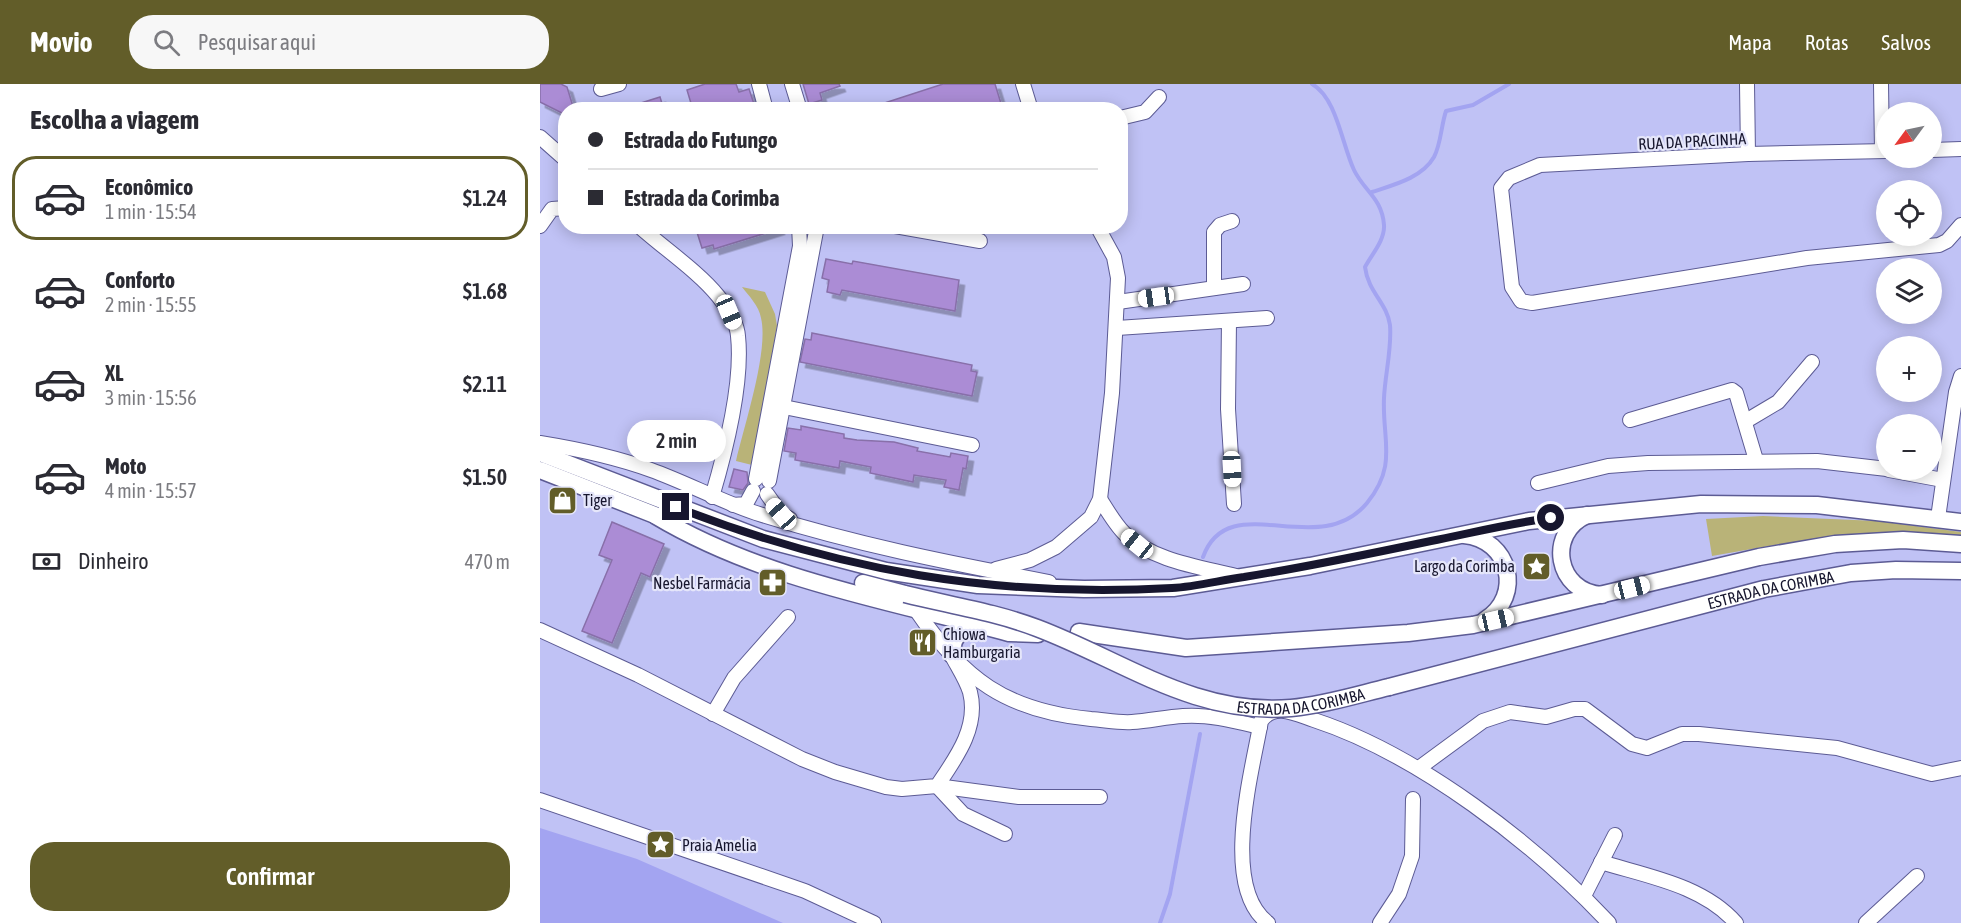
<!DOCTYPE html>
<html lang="pt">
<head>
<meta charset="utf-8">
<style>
	:root { --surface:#fff; --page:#f7f7f7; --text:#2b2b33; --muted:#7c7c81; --line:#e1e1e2; --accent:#625d29 }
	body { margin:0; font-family:"Asap Condensed",sans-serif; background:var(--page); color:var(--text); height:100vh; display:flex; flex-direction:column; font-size:22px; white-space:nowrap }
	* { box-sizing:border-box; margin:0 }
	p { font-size:20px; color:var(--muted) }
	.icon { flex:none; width:33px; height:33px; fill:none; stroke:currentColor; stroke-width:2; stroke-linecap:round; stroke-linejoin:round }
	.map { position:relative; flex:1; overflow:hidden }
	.side { display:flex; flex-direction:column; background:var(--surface); width:540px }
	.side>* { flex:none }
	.hud { position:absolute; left:18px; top:18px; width:570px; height:132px; border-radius:24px; box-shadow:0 3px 15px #0003; display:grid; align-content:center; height:132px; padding:0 30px; background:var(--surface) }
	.needle { width:39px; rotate:237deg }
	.buttons { position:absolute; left:1336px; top:18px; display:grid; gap:12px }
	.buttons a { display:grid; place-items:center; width:66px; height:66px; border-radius:50%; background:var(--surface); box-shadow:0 3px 15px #0003; font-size:30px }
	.end { position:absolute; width:27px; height:27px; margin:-14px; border:8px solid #17162e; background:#fff; box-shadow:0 0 0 3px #fff }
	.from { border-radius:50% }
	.bubble { position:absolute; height:42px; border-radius:21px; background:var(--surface); box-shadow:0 3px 15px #0003; font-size:20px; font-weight:600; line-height:42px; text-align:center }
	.car { position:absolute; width:18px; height:36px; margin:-18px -9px; border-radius:8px; box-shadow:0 0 4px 2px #0007; background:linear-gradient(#fff 24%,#345 0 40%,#fff 0 76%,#345 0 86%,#fff 0) }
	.hud b { display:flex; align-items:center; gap:21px; height:57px; font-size:22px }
	.hud b+b { border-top:2px solid var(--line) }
	.hud i { width:15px; height:15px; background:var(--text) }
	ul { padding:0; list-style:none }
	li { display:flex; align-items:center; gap:18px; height:84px; margin:0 12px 9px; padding:0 18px; border:3px solid transparent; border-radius:24px }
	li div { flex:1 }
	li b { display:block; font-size:22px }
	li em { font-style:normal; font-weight:600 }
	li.current { border-color:var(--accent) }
	li>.icon { width:54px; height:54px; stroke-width:1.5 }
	h2 { padding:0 30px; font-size:27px; line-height:72px }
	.pay { display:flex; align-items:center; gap:15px; height:66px; padding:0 30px; font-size:22px }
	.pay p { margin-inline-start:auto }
	.primary-button { display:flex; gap:12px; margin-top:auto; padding:12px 30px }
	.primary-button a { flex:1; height:69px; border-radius:24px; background:var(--accent); color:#fff; font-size:24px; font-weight:600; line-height:69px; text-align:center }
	header { display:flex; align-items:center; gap:36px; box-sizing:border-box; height:84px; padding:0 30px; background:var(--accent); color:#fff }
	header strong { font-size:28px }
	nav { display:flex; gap:33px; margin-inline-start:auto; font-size:21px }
	.search { width:420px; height:54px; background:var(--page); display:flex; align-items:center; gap:15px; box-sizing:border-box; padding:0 21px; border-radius:24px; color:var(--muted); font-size:22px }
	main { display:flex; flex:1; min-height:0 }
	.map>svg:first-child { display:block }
	.green { fill:#b9b378 }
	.water { fill:#a3a4f1 }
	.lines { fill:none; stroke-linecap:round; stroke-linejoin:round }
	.stream { stroke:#a3a4f1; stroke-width:4 }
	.building { fill:#ab8cd5; stroke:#886fa9; stroke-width:1.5; filter:url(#shadow) }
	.minor-casing { stroke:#5c5b94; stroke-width:16 }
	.major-casing { stroke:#5c5b94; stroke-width:19 }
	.minor { stroke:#fff; stroke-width:14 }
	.major { stroke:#fff; stroke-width:16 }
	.major-bridge-casing { stroke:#5c5b94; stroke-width:19; stroke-linecap:butt }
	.major-bridge { stroke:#fff; stroke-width:16 }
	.route { stroke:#17162e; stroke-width:8 }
	.labels { text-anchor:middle; stroke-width:4.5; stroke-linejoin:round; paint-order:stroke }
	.street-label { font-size:16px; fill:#17162e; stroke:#e5e6fa }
	.poi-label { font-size:16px; fill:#17162e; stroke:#e5e6fa; text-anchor:start }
</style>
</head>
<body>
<header>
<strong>Movio</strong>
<div class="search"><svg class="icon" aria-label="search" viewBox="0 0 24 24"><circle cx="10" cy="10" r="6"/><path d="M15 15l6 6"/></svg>Pesquisar aqui</div>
<nav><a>Mapa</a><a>Rotas</a><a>Salvos</a></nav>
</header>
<main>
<section class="side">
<h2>Escolha a viagem</h2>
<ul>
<li class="current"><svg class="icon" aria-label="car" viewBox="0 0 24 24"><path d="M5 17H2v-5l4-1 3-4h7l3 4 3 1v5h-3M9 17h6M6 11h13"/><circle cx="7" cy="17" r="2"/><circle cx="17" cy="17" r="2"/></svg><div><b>Econômico</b><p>1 min · 15:54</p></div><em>$1.24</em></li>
<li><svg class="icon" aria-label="car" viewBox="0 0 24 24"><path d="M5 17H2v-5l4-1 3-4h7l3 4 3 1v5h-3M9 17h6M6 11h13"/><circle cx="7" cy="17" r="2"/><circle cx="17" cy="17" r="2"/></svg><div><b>Conforto</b><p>2 min · 15:55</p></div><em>$1.68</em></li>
<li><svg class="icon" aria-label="car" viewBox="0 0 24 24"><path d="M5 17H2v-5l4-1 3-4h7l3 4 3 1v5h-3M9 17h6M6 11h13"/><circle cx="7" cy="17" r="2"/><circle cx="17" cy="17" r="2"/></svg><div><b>XL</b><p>3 min · 15:56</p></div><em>$2.11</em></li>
<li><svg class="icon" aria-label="car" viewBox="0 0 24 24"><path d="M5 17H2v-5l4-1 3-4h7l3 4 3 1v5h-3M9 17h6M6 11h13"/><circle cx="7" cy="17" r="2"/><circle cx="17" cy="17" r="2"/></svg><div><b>Moto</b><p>4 min · 15:57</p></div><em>$1.50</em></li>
</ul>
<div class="pay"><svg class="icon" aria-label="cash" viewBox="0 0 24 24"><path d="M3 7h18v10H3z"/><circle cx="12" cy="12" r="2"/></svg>Dinheiro<p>470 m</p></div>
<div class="primary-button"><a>Confirmar</a></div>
</section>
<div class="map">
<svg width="1421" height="839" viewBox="0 0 1421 839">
	<defs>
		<filter id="shadow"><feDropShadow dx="5.5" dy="5.5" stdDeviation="0" flood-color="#0004"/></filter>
	</defs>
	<rect width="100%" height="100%" fill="#c0c2f5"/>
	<g class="green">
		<path d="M 202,203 L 225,208 L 235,230 L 237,242 L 212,381 L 196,377 C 204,342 229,267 221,234 C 219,222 209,212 202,203 Z"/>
		<path d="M 1223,432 L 1338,437 L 1421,448 L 1421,452 C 1337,443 1254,457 1172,472 L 1166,435 Z"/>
	</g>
	<path class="water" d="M 0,744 L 97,775 L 243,839 L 0,839 Z"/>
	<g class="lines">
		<g class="stream">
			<path d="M 832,108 C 853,101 882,94 894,73 C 901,60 901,42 906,27 L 933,21 L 969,0"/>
			<path d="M 663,473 C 689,402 778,478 827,419 C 858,381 842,356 844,314 C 845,291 852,264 850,241 C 847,219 828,208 825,183 C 832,170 845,156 844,141 C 842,114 824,107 814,86 C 802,61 797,14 772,0"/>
			<path d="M 620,839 L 630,810 L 660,650"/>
		</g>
	</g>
	<g class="building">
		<path d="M 0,0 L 21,0 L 27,3 L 34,26 L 26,26 L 26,31 L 0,18 Z"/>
		<path d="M 165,0 L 196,0 L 199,8 L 209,5 L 216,26 L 153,26 L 147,6 Z"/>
		<path d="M 263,0 L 299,0 L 300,2 L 280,9 L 282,16 L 269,20 Z"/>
		<path d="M 403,0 L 455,0 L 463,26 L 332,26 L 332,23 Z"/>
		<path d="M 120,13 L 124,26 L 88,26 L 88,23 Z"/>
		<path d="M 155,142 L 239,142 L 239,145 L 174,165 L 173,161 L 162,164 Z"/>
		<path d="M 286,175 L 312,180 L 313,177 L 419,196 L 415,227 L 302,206 L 300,211 L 287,208 L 289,196 L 282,194 Z"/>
		<path d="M 272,249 L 432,281 L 431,287 L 437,288 L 432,312 L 260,278 L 265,255 L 271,256 Z"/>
		<path d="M 261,342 L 304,350 L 304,354 L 317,356 L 354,358 L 378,364 L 377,367 L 410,373 L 411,369 L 428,372 L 426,385 L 423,384 L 419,406 L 404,403 L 406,396 L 374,391 L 373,398 L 330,389 L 331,383 L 315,380 L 300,377 L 299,384 L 255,376 L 256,369 L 244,367 L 248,344 L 261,346 Z"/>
		<path d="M 194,385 L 207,388 L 208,399 L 203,406 L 189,403 Z"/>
		<path d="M 72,438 L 124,460 L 110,493 L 101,489 L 72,559 L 42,547 L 72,476 L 59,471 Z"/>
	</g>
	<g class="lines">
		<defs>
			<g id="minor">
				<path d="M 219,0 L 226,26"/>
				<path d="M 252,0 L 260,26"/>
				<path d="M 483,0 L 491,26"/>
				<path d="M 1207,0 L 1208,70"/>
				<path d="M 1341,0 L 1342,67"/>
				<path d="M 61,5 L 79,0"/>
				<path d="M 580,34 L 605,28 L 619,13"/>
				<path d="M 0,53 L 26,76"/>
				<path d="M 1392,66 L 1421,65"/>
				<path d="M 1347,67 L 1208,70 L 1000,81 L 969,94 L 961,104 L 972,203 L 981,217 L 992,219 L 1267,174 L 1399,161 L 1407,157 L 1421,141"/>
				<path d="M 0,142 L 12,125 L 26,124"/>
				<path d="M 99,142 C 122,163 159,188 178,212 C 186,222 197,238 198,252 C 203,298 185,369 172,413"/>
				<path d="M 355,142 L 440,157"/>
				<path d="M 674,204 L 674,148 L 680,141 L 692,137"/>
				<path d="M 578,218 L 703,200"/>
				<path d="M 689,237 L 688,325 L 694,420"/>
				<path d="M 577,244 L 727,234"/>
				<path d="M 234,321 L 432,361"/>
				<path d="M 1090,336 L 1192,306 L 1196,309 L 1216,376"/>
				<path d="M 1206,337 L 1238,318 L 1272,278"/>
				<path d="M 0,359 C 37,365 75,373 111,386 C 147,399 180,417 216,429 C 313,460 410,479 509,498"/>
				<path d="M 1349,386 L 1403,396"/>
				<path d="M 216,395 L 260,162 L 259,142"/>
				<path d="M 229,397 L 277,142"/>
				<path d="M 998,399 L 1068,382 L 1108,379 L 1277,377 L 1347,385"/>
				<path d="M 227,410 L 241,430 L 250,435"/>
				<path d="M 560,415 C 567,426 575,440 584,449 C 612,477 660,483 696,492"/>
				<path d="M 193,421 L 206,420 L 213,407"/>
				<path d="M 1398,434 L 1416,308 L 1421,292"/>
				<path d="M 456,485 L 490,476 L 516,463 L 551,433 L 560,415 L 572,309 L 578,194 L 574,173 L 557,142"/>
				<path d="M 376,526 C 423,595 466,627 551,635 C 565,636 579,639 592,638 C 609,637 626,633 643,632 C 668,630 695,637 720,643"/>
				<path d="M 0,546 L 98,591 L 262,675 L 295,688 L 346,703 L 362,705 L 397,702 C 416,674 439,643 430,608 C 426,595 417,582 411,570"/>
				<path d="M 173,630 L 194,594 L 248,533"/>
				<path d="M 879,684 L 943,637 L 970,628 L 1006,633 L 1034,625 L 1045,625 L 1092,660 L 1107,664 L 1142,650 L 1159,650 L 1297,664 L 1392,690 L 1421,684"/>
				<path d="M 397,702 L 479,713 L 560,713"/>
				<path d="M 397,702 L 423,730 L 465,750"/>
				<path d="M 0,716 L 265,807 L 334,839"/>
				<path d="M 1061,778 C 1106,792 1163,801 1196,839"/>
				<path d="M 1044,812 L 1075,751"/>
				<path d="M 728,839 C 680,803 712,688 721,637 C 734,618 756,630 774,636 C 878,670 995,760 1069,839"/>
				<path d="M 840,839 L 859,810 L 872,772 L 873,715"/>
				<path d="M 1326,839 L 1377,792"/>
			</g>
			<g id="major">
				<path d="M 0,369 L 223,455 L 346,487 L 438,501 L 544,505 L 633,504 L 770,482 L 989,437 L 1161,420 L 1277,421 L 1421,438"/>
				<path d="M 0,386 L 125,435"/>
				<path d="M 1047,431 C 1006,449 1016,508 1062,511"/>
				<path d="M 116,432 C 223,496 351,517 469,549 L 498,550"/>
				<path d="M 924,451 C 970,455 984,512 945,536"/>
				<path d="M 323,499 L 365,510"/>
				<path d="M 539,548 L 646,564 L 868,549 L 933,541 L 1219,473 L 1295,460 L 1363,456 L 1421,460"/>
				<path d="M 411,570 L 414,557 L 420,547 L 441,542"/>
				<path id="s1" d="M 849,603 L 1224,505 L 1311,489 L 1356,486 L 1421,487"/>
			</g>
		</defs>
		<use href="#minor" class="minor-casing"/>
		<use href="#major" class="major-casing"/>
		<use href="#minor" class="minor"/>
		<use href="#major" class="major"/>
		<defs>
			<g id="major-bridge">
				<path id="s2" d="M 365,510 C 409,521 455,528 497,544 C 582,576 655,632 751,624 C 784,621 816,611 849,603"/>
			</g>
		</defs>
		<use href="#major-bridge" class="major-bridge-casing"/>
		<use href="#major-bridge" class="major-bridge"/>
	</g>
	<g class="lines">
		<path class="route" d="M 136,423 C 299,487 457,514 632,504 C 656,503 681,496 704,493 C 767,483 829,470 891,457 C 931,449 971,439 1011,434"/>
	</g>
	<defs>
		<symbol id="shop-square" viewBox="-11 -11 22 22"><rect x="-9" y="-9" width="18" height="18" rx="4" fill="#625d29" stroke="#e5e6fa"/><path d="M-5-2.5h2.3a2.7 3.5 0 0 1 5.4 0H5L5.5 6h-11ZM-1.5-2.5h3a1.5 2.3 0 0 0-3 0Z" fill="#fff"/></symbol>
		<symbol id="sight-square" viewBox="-11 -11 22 22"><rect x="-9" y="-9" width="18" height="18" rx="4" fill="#625d29" stroke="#e5e6fa"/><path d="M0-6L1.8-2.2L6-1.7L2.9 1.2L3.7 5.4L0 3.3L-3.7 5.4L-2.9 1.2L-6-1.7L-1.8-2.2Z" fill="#fff"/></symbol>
		<symbol id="pharmacy-square" viewBox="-11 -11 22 22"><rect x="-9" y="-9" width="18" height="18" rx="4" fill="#625d29" stroke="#e5e6fa"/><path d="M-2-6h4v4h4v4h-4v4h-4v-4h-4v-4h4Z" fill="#fff"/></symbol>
		<symbol id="restaurant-square" viewBox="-11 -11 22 22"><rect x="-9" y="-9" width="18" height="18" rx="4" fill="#625d29" stroke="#e5e6fa"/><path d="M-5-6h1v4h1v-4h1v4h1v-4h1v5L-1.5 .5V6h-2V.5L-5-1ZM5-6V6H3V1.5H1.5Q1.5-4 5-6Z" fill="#fff"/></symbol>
	</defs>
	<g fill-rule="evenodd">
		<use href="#shop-square" x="6" y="400" width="33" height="33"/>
		<use href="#sight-square" x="980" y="466" width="33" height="33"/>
		<use href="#pharmacy-square" x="216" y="482" width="33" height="33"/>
		<use href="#restaurant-square" x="366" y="542" width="33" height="33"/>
		<use href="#sight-square" x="104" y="744" width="33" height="33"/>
	</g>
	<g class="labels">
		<g class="street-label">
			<text transform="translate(1152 57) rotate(-3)" y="6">RUA DA PRACINHA</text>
			<text dy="6" stroke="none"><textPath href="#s1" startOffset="394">ESTRADA DA CORIMBA</textPath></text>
			<text dy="6" stroke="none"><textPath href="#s2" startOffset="416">ESTRADA DA CORIMBA</textPath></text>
		</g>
		<g class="poi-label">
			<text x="43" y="422">Tiger</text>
			<text x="975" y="488" text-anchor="end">Largo da Corimba</text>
			<text x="211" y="505" text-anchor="end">Nesbel Farmácia</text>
			<text x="403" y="556">Chiowa<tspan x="403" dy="18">Hamburgaria</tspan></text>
			<text x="142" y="767">Praia Amelia</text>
		</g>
	</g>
</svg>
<div class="buttons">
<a><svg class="needle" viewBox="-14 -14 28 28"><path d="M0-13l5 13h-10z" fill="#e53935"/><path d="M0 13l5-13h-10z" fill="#7c7c81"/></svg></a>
<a><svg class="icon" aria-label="locate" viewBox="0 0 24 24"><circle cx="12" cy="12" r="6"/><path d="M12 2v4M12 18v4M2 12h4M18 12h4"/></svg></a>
<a><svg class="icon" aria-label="layers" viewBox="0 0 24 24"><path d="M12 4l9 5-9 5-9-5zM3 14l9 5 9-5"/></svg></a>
<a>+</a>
<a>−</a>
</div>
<i class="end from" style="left:1011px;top:434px"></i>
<i class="end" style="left:136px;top:423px"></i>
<div class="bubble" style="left:87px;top:336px;width:99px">2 min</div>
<i class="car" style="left:616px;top:213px;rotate:262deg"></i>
<i class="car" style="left:189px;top:228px;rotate:157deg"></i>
<i class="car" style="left:692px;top:385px;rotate:177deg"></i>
<i class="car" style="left:241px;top:430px;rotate:318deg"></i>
<i class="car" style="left:597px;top:460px;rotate:309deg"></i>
<i class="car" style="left:1092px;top:504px;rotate:76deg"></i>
<i class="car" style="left:956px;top:536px;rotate:77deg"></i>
<div class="hud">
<b><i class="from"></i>Estrada do Futungo</b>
<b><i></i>Estrada da Corimba</b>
</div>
</div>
</main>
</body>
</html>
